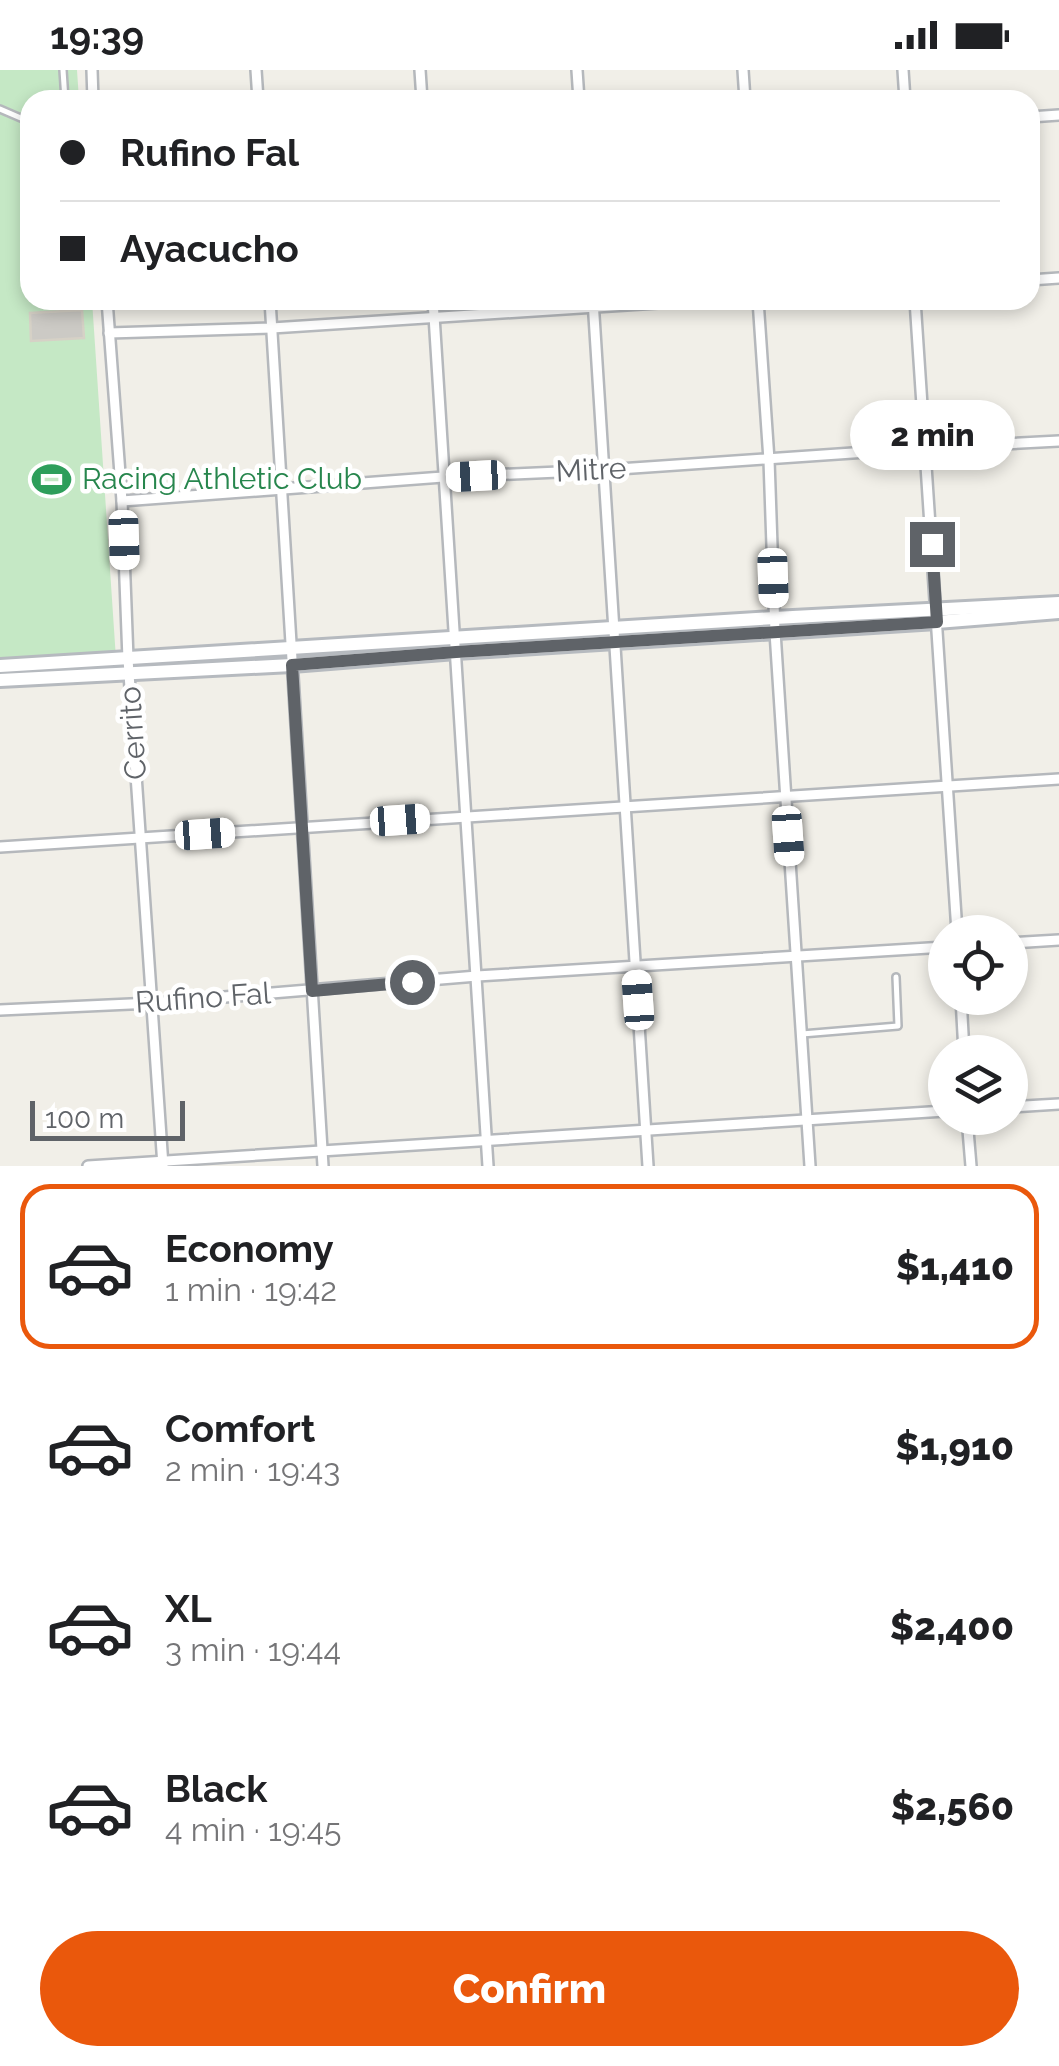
<!DOCTYPE html>
<html lang="en">
<head>
<meta charset="utf-8">
<style>
	:root { --surface:#fff; --page:#f6f6f6; --text:#202124; --muted:#757577; --line:#e0e0e0; --accent:#ea580c }
	body { margin:0; font-family:Raleway,sans-serif; background:var(--page); color:var(--text); height:100vh; display:flex; flex-direction:column; font-size:38px; white-space:nowrap }
	* { box-sizing:border-box; margin:0 }
	p { font-size:32px; color:var(--muted) }
	.icon { flex:none; width:55px; height:55px; fill:none; stroke:currentColor; stroke-width:2; stroke-linecap:round; stroke-linejoin:round }
	.map { position:relative; height:1096px; overflow:hidden }
	.sheet { display:flex; flex-direction:column; background:var(--surface); flex:1 }
	.sheet>* { flex:none }
	.hud { position:absolute; left:20px; top:20px; width:1020px; height:220px; border-radius:30px; box-shadow:0 5px 15px #0003; display:grid; align-content:center; height:220px; padding:0 40px; background:var(--surface) }
	.tools { position:absolute; left:928px; top:845px; display:grid; gap:20px }
	.tools a { display:grid; place-items:center; width:100px; height:100px; border-radius:50%; background:var(--surface); box-shadow:0 5px 15px #0003; font-size:50px }
	.scale { position:absolute; left:30px; bottom:25px; width:155px; box-sizing:border-box; padding-left:10px; border:5px solid #5f6368; border-top:0; font-size:28px; line-height:35px; white-space:nowrap; color:#5f6368; -webkit-text-stroke:8px #fff; paint-order:stroke }
	.end { position:absolute; width:45px; height:45px; margin:-22px; border:12px solid #5f6368; background:#fff; box-shadow:0 0 0 5px #fff }
	.from { border-radius:50% }
	.bubble { position:absolute; height:70px; border-radius:35px; background:var(--surface); box-shadow:0 5px 15px #0003; font-size:32px; font-weight:800; line-height:70px; text-align:center }
	.car { position:absolute; width:30px; height:60px; margin:-30px -15px; border-radius:12px; box-shadow:0 0 8px 2px #0007; background:linear-gradient(#fff 24%,#345 0 40%,#fff 0 76%,#345 0 86%,#fff 0) }
	.hud b { display:flex; align-items:center; gap:35px; height:95px; font-size:38px }
	.hud b+b { border-top:2px solid var(--line) }
	.hud i { width:25px; height:25px; background:var(--text) }
	ul { padding:18px 0 0; list-style:none }
	li { display:flex; align-items:center; gap:30px; height:165px; margin:0 20px 15px; padding:0 20px; border:5px solid transparent; border-radius:30px }
	li div { flex:1 }
	li b { display:block; font-size:38px }
	li em { font-style:normal; font-weight:800 }
	li.on { border-color:var(--accent) }
	li>.icon { width:90px; height:90px; stroke-width:1.5 }
	.button { display:flex; gap:20px; margin-top:auto; padding:20px 40px }
	.button a { flex:1; height:115px; border-radius:60px; background:var(--accent); color:#fff; font-size:40px; font-weight:800; line-height:115px; text-align:center }
	.status { display:flex; justify-content:space-between; align-items:center; height:70px; padding:0 50px; background:var(--surface); direction:ltr }
	.status svg { height:28px; fill:currentColor }
	.map>svg:first-child { display:block }
	.green { fill:#c5e8c5 }
	.building { fill:#cccac5; stroke:#d6d1c6; stroke-width:2.5 }
	.lines { fill:none; stroke-linecap:round; stroke-linejoin:round }
	.lane-casing { stroke:#b5b8bc; stroke-width:10 }
	.street-casing { stroke:#b5b8bc; stroke-width:14 }
	.secondary-casing { stroke:#b6babf; stroke-width:18 }
	.lane { stroke:#fff; stroke-width:5 }
	.street { stroke:#fff; stroke-width:9 }
	.secondary { stroke:#fff; stroke-width:12 }
	.route { stroke:#5f6368; stroke-width:12 }
	.labels { text-anchor:middle; stroke-width:9; stroke-linejoin:round; paint-order:stroke }
	.street-label { font-size:30px; fill:#5f6368; stroke:#fff }
	.leisure-label { font-size:30px; fill:#27864d; stroke:#fff; text-anchor:start }
</style>
</head>
<body>
<div class="status"><b>19:39</b><svg viewBox="0 0 49 12"><path d="M0 12V9h3v3zM5 12V6h3v6zM10 12V3h3v9zM15 12V0h3v12zM26 1h20v11H26zM47 4h2v5h-2z"/></svg></div>
<div class="map">
<svg width="1059" height="1096" viewBox="0 0 1059 1096">
	<rect width="100%" height="100%" fill="#f1efe8"/>
	<path class="green" d="M 0,0 L 77,0 L 79,30 L 30,30 L 30,230 L 92,230 L 116,589 L 0,592 Z"/>
	<path class="building" d="M 82,240 L 84,268 L 31,271 L 30,243 Z"/>
	<g class="lines">
		<defs>
			<g id="lane">
				<path d="M 63,0 L 65,30"/>
				<path d="M 0,39 L 30,52"/>
				<path d="M 802,964 L 898,956 L 896,907"/>
			</g>
			<g id="street">
				<path d="M 92,0 L 93,30"/>
				<path d="M 256,0 L 258,30"/>
				<path d="M 420,0 L 422,30"/>
				<path d="M 577,0 L 579,30"/>
				<path d="M 743,0 L 745,30"/>
				<path d="M 903,0 L 905,30"/>
				<path d="M 1030,47 L 1059,45"/>
				<path d="M 1030,210 L 1059,208"/>
				<path d="M 107,230 L 122,431 L 128,589 L 163,1096"/>
				<path d="M 270,230 L 323,1096"/>
				<path d="M 433,230 L 488,1096"/>
				<path d="M 593,230 L 648,1096"/>
				<path d="M 758,230 L 769,390 L 775,562 L 810,1096"/>
				<path d="M 915,230 L 957,862"/>
				<path d="M 109,263 L 272,258 L 704,230"/>
				<path d="M 122,431 L 443,407 L 604,400 L 925,378 L 1059,371"/>
				<path d="M 0,777 L 1059,709"/>
				<path d="M 1010,873 L 1059,870"/>
				<path d="M 961,928 L 964,982"/>
				<path d="M 0,940 L 152,933 L 477,906 L 945,877"/>
				<path d="M 1010,1037 L 1059,1034"/>
				<path d="M 967,1048 L 971,1096"/>
				<path d="M 88,1096 L 945,1041"/>
			</g>
			<g id="secondary">
				<path d="M 0,596 L 774,548 L 1059,533"/>
				<path d="M 0,610 L 292,595 L 456,582 L 937,552 L 1059,542"/>
			</g>
		</defs>
		<use href="#lane" class="lane-casing"/>
		<use href="#street" class="street-casing"/>
		<use href="#secondary" class="secondary-casing"/>
		<use href="#lane" class="lane"/>
		<use href="#street" class="street"/>
		<use href="#secondary" class="secondary"/>
	</g>
	<g class="lines">
		<path class="route" d="M 412,912 L 312,921 L 292,595 L 456,582 L 937,552 L 932,474"/>
	</g>
	<defs>
		<symbol id="stadium-bare" viewBox="-9 -9 18 18"><path d="M0-5a6.5 5 0 1 0 0 10a6.5 5 0 1 0 0-10ZM-3.5-1.8h7v3.6h-7Z" fill="#2e9e5b" stroke="#fff" stroke-width="2.5" paint-order="stroke"/></symbol>
	</defs>
	<g fill-rule="evenodd">
		<use href="#stadium-bare" x="24" y="382" width="55" height="55"/>
	</g>
	<g class="labels">
		<g class="street-label">
			<text transform="translate(591 400) rotate(-3)" y="10">Mitre</text>
			<text transform="translate(133 663) rotate(-94)" y="10">Cerrito</text>
			<text transform="translate(203 928) rotate(-4)" y="10">Rufino Fal</text>
		</g>
		<g class="leisure-label">
			<text x="82" y="419">Racing Athletic Club</text>
		</g>
	</g>
</svg>
<div class="tools">
<a><svg class="icon" aria-label="locate" viewBox="0 0 24 24"><circle cx="12" cy="12" r="6"/><path d="M12 2v4M12 18v4M2 12h4M18 12h4"/></svg></a>
<a><svg class="icon" aria-label="layers" viewBox="0 0 24 24"><path d="M12 4l9 5-9 5-9-5zM3 14l9 5 9-5"/></svg></a>
</div>
<div class="scale">100 m</div>
<i class="end from" style="left:412px;top:912px"></i>
<i class="end" style="left:932px;top:474px"></i>
<div class="bubble" style="left:850px;top:330px;width:165px">2 min</div>
<i class="car" style="left:476px;top:406px;rotate:267deg"></i>
<i class="car" style="left:124px;top:470px;rotate:178deg"></i>
<i class="car" style="left:773px;top:508px;rotate:178deg"></i>
<i class="car" style="left:400px;top:750px;rotate:86deg"></i>
<i class="car" style="left:205px;top:764px;rotate:86deg"></i>
<i class="car" style="left:788px;top:766px;rotate:176deg"></i>
<i class="car" style="left:638px;top:930px;rotate:356deg"></i>
<div class="hud">
<b><i class="from"></i>Rufino Fal</b>
<b><i></i>Ayacucho</b>
</div>
</div>
<section class="sheet">
<ul>
<li class="on"><svg class="icon" aria-label="car" viewBox="0 0 24 24"><path d="M5 17H2v-5l4-1 3-4h7l3 4 3 1v5h-3M9 17h6M6 11h13"/><circle cx="7" cy="17" r="2"/><circle cx="17" cy="17" r="2"/></svg><div><b>Economy</b><p>1 min · 19:42</p></div><em>$1,410</em></li>
<li><svg class="icon" aria-label="car" viewBox="0 0 24 24"><path d="M5 17H2v-5l4-1 3-4h7l3 4 3 1v5h-3M9 17h6M6 11h13"/><circle cx="7" cy="17" r="2"/><circle cx="17" cy="17" r="2"/></svg><div><b>Comfort</b><p>2 min · 19:43</p></div><em>$1,910</em></li>
<li><svg class="icon" aria-label="car" viewBox="0 0 24 24"><path d="M5 17H2v-5l4-1 3-4h7l3 4 3 1v5h-3M9 17h6M6 11h13"/><circle cx="7" cy="17" r="2"/><circle cx="17" cy="17" r="2"/></svg><div><b>XL</b><p>3 min · 19:44</p></div><em>$2,400</em></li>
<li><svg class="icon" aria-label="car" viewBox="0 0 24 24"><path d="M5 17H2v-5l4-1 3-4h7l3 4 3 1v5h-3M9 17h6M6 11h13"/><circle cx="7" cy="17" r="2"/><circle cx="17" cy="17" r="2"/></svg><div><b>Black</b><p>4 min · 19:45</p></div><em>$2,560</em></li>
</ul>
<div class="button"><a>Confirm</a></div>
</section>
</body>
</html>
